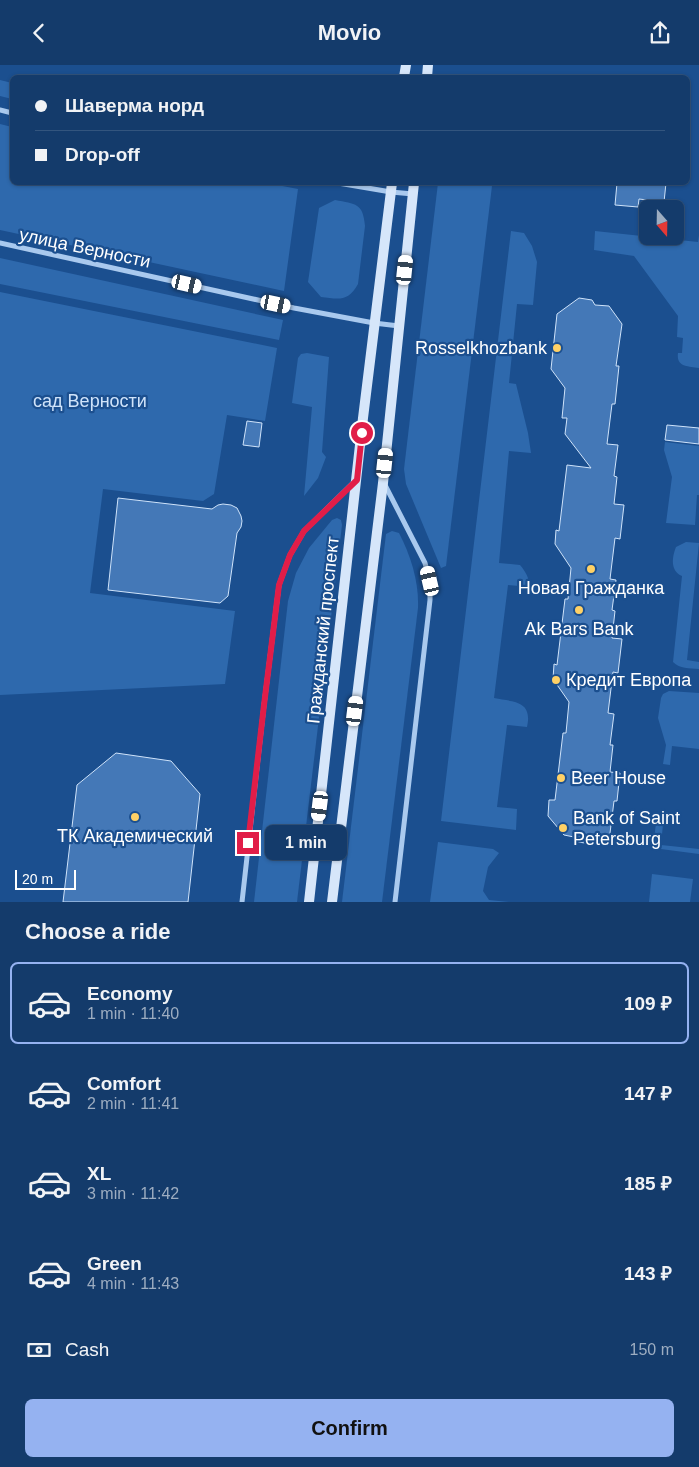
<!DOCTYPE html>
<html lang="en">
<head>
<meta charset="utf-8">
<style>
	:root { --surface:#143b6b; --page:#1d4271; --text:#f1f3f6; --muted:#9dadc1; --line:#33557e; --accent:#95b2f1 }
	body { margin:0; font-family:Arial,sans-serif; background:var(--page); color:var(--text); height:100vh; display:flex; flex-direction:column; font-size:19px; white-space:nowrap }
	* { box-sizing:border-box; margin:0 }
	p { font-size:16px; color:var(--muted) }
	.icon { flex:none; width:28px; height:28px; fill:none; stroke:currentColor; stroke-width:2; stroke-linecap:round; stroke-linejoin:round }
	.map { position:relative; height:837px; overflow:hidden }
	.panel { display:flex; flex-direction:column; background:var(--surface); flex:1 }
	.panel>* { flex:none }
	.hud { position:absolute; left:10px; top:10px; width:680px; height:110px; border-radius:8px; box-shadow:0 1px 4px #0004,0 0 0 1px var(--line); display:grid; align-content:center; height:110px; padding:0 25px; background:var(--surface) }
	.needle { width:32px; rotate:160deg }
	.tools { position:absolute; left:639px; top:135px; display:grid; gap:10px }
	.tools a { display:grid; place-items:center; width:45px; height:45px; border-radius:8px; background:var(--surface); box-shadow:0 1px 4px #0004,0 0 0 1px var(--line); font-size:25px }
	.scale { position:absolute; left:15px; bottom:12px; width:61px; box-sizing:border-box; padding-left:5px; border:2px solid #fff; border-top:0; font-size:14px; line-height:18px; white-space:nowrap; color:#fff; -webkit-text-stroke:4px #1b4f8f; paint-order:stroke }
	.end { position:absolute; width:22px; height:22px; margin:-11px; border:6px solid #e11d48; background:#fff; box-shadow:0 0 0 2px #fff }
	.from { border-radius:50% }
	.bubble { position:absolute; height:35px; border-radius:8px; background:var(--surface); box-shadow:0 1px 4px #0004,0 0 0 1px var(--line); font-size:16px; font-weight:700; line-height:35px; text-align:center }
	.car { position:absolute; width:15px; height:30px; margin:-15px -8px; border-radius:6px; box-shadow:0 0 4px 1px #0007; background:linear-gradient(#fff 24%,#345 0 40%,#fff 0 76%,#345 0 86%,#fff 0) }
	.hud b { display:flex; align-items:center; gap:18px; height:48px; font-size:19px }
	.hud b+b { border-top:1px solid var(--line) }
	.hud i { width:12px; height:12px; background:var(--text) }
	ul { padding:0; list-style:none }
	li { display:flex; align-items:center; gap:15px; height:82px; margin:0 10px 8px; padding:0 15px; border:2px solid transparent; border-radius:8px }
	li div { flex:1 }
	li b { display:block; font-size:19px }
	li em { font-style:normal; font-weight:700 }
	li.selected { border-color:var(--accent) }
	li>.icon { width:45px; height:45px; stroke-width:1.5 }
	h2 { padding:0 25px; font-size:22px; line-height:60px }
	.pay { display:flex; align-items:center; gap:12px; height:55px; padding:0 25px; font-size:19px }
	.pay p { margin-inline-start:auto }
	.cta { display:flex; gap:10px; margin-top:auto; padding:10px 25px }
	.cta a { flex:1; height:58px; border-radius:8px; background:var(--accent); color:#111; font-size:20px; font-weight:700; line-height:58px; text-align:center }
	header { display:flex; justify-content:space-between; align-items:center; height:65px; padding:0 25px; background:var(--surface); font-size:22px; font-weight:700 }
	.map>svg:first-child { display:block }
	.green { fill:#2e69ad }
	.building { fill:#4478b7; stroke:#cfe3fa }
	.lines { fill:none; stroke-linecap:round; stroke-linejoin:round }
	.street { stroke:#a9c9ee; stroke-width:5 }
	.secondary { stroke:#d6e6fa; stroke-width:10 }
	.route { stroke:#e11d48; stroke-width:6 }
	.poi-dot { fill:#ffd166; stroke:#1b4f8f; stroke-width:2 }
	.labels { text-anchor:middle; stroke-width:4.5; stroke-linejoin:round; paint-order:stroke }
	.street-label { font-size:18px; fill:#fff; stroke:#1b4f8f }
	.poi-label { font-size:18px; fill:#fff; stroke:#1b4f8f }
	.park-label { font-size:18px; fill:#cfe3fa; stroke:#1b4f8f }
</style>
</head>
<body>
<header><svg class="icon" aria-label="back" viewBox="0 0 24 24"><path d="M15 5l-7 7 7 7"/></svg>Movio<svg class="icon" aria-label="share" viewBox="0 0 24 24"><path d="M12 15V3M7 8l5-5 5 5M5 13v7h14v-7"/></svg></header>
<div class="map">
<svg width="699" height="837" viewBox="0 0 699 837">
	<rect width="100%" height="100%" fill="#1b4f8f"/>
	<g class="green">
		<path d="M 0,15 L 12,18 L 12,34 L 0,31 Z"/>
		<path d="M 0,59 L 12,62 L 12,118 L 267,118 L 298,124 L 284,226 L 0,165 Z"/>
		<path d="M 438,118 L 463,118 L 492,121 L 446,501 L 441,503 L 406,419 L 404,404 Z"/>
		<path d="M 335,135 C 356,139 363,138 365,161 L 358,219 C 348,237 339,234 321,232 L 308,217 L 319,143 Z"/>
		<path d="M 511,166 L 524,168 L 532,181 L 537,197 L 533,240 L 517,239 L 509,318 L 516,319 L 528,368 L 531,388 L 509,386 L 499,498 L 520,500 C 526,507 529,513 530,522 L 508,520 L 494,633 C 513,637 533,635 527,662 L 507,660 L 497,742 L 517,744 L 516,765 L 441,756 Z"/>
		<path d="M 595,166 L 698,177 L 699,170 L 699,303 C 688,301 676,302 678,288 L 682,288 L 683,273 L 677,272 L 678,251 L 634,191 L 594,185 Z"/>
		<path d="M 0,193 L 283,255 L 279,275 L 0,219 Z"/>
		<path d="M 0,227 L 277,283 L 265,356 L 227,350 L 214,429 L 203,436 L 103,424 L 90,528 L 235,546 L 225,619 L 0,630 Z"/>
		<path d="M 307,288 L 329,292 L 322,387 L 326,392 L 318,413 L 304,431 L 312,342 L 292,338 L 298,293 L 301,289 Z"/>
		<path d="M 665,377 L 699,381 L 699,430 L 697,430 L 695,460 L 666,458 L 672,412 L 664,385 Z"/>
		<path d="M 337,453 L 341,455 L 342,460 L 297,837 L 254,837 L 288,536 L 296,508 L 309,483 L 332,455 Z"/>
		<path d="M 392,466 L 399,468 C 411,491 419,517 418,543 L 382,837 L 342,837 L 386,469 Z"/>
		<path d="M 686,477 L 699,478 L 687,595 L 699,597 L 699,604 C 689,603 680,604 673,597 L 682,511 C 670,506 672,492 676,482 Z"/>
		<path d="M 669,626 L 699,628 L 699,684 L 672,681 L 670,700 L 663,699 L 666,680 L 658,653 L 661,633 L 663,629 Z"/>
		<path d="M 656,758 L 663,759 L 661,780 L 699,784 L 699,789 L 653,783 Z"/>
		<path d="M 438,777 L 493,784 L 499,788 L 488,802 L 483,826 L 489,835 L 509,837 L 430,837 Z"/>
		<path d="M 652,809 L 693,814 L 690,837 L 649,837 Z"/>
	</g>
	<g class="building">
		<path d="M 617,118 L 666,118 L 664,137 L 639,134 L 638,142 L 615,140 Z"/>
		<path d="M 579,233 L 592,235 L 595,240 L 609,241 L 622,259 L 616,301 L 619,301 L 615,339 L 612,339 L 607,379 L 618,380 L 614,411 L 617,412 L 614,439 L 624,440 L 620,474 L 615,473 L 610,514 L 616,515 L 612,545 L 615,546 L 612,573 L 622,574 L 618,608 L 613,607 L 608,648 L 614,649 L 610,680 L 613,680 L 610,707 L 620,708 L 617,736 L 614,736 L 609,776 L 598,774 L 594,779 L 577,777 L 574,772 L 564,770 L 548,751 L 549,735 L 555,735 L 563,668 L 566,668 L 569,637 L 553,614 L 554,599 L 557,600 L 565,534 L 568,534 L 571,503 L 555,479 L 556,465 L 559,466 L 567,400 L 591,403 L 565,369 L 567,353 L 562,353 L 565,323 L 551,304 L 557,249 Z"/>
		<path d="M 247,356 L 262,358 L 259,382 L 243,380 Z"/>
		<path d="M 667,360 L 699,363 L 699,379 L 665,375 Z"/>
		<path d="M 118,433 L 212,444 L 218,440 L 223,439 L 231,440 L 237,443 L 241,451 L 242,456 L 241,462 L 237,468 L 228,531 L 220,538 L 108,525 Z"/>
		<path d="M 116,688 L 171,696 L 200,729 L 188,837 L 63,837 L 77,720 Z"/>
	</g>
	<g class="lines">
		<g class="street">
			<path d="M 0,45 L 12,48"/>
			<path d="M 338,118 L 391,127 L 413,129"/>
			<path d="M 0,178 L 294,243 L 374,258 L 399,261"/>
			<path d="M 385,420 L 425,498 L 430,517 L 430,535 L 395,837"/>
			<path d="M 242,837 L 264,640 L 279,520 L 290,490 L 304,466 L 354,417"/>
		</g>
		<g class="secondary">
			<path d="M 404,12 L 406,0"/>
			<path d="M 427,12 L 428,0"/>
			<path d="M 309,837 L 363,353 L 392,118"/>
			<path d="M 332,837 L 383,418 L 414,118"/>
		</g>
	</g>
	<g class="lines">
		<path class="route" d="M 248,778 L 264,640 L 279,520 L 290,490 L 304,466 L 357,415 L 362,368"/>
	</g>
	<g class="poi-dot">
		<circle cx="557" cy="283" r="5"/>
		<circle cx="591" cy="504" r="5"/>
		<circle cx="579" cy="545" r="5"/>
		<circle cx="556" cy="615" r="5"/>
		<circle cx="561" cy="713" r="5"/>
		<circle cx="135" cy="752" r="5"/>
		<circle cx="563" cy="763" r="5"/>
	</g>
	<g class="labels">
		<g class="street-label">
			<text transform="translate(85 183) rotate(12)" y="6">улица Верности</text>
			<text transform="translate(323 565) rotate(-84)" y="6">Гражданский проспект</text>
		</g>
		<g class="poi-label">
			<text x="547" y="289" text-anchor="end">Rosselkhozbank</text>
			<text x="591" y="529">Новая Гражданка</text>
			<text x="579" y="570">Ak Bars Bank</text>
			<text x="566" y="621" text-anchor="start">Кредит Европа</text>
			<text x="571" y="719" text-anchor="start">Beer House</text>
			<text x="573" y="759" text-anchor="start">Bank of Saint<tspan x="573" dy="21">Petersburg</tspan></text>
			<text x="135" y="777">ТК Академический</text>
		</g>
		<g class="park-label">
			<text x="90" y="342">сад Верности</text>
		</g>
	</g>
</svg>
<div class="tools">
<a><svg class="needle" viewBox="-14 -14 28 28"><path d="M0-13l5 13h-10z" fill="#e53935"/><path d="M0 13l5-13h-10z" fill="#9dadc1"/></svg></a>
</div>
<div class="scale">20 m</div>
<i class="end from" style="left:362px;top:368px"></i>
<i class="end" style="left:248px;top:778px"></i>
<div class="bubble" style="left:265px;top:760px;width:82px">1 min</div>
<i class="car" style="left:405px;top:205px;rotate:6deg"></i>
<i class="car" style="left:187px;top:219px;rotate:103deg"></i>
<i class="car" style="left:276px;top:239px;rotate:102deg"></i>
<i class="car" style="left:385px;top:398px;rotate:6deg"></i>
<i class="car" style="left:430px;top:516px;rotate:347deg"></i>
<i class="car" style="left:355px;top:646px;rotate:7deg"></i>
<i class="car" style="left:320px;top:741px;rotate:187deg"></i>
<div class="hud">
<b><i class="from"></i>Шаверма норд</b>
<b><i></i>Drop-off</b>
</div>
</div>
<section class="panel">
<h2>Choose a ride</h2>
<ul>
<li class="selected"><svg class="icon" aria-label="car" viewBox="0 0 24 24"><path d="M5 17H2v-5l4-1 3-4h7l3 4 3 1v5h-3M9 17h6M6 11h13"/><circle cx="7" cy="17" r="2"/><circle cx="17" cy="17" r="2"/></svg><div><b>Economy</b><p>1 min · 11:40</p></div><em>109 ₽</em></li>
<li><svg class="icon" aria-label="car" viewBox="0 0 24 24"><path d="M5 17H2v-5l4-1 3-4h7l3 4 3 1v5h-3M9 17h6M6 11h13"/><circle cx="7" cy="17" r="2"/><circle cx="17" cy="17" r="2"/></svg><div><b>Comfort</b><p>2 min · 11:41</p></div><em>147 ₽</em></li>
<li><svg class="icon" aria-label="car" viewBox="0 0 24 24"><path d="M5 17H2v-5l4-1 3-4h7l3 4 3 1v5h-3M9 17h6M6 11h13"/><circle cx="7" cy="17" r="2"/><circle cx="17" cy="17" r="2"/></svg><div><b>XL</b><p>3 min · 11:42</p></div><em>185 ₽</em></li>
<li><svg class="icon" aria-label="car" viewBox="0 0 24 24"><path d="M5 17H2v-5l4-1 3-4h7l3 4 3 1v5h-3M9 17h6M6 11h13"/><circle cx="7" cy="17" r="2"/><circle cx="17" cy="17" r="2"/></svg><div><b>Green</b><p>4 min · 11:43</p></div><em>143 ₽</em></li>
</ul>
<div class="pay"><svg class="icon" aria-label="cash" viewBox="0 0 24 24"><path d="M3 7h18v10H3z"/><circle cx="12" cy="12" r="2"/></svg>Cash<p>150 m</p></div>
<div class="cta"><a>Confirm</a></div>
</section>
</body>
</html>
